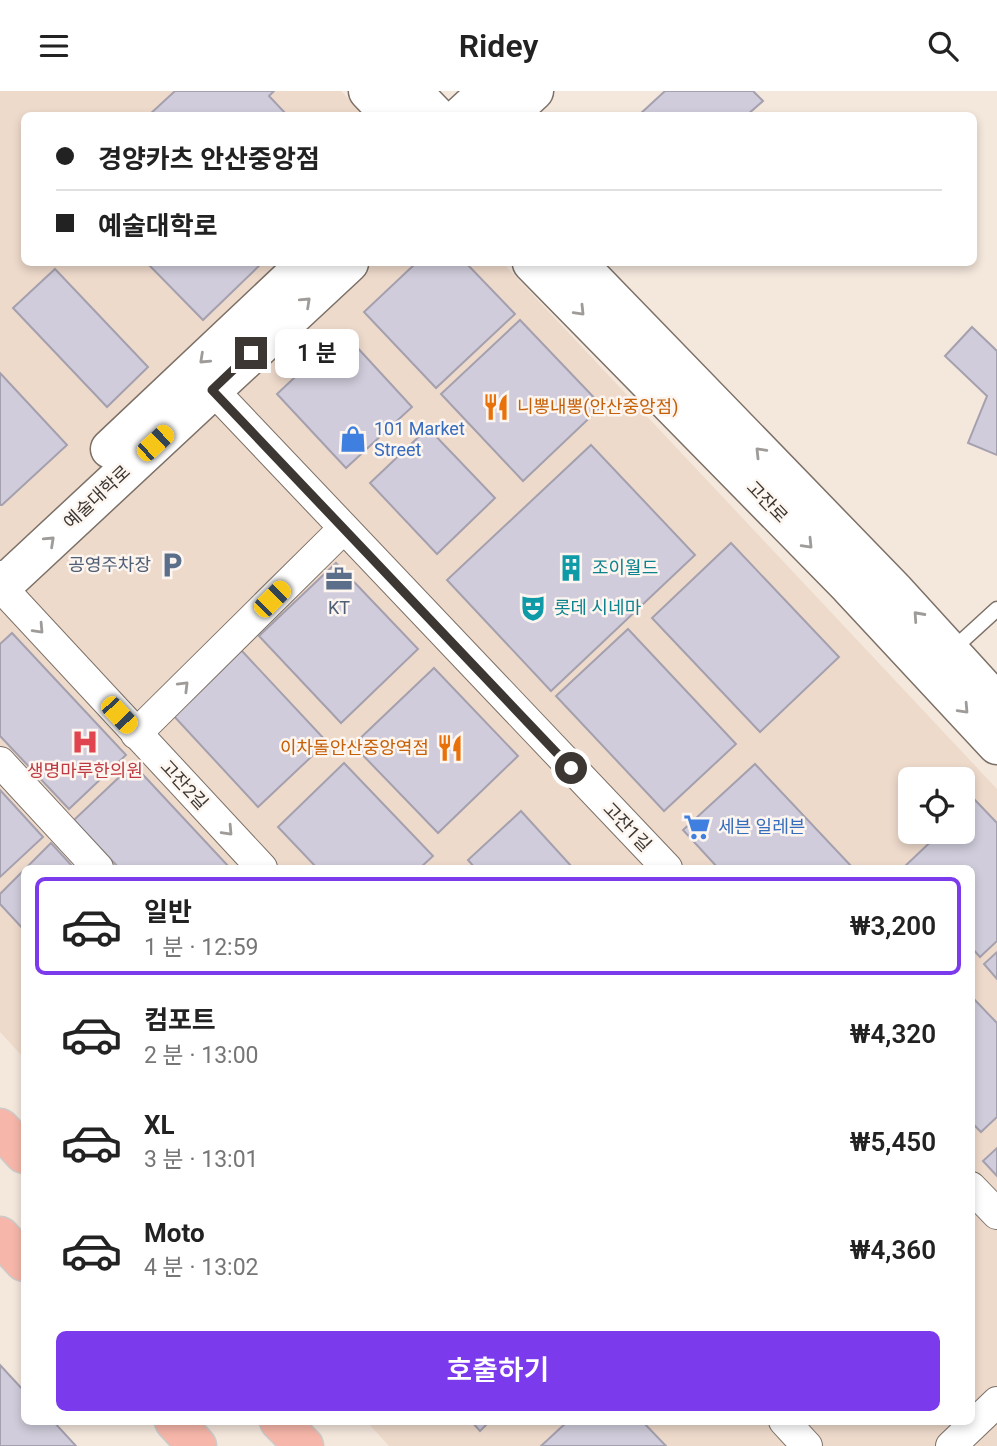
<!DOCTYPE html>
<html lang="ko">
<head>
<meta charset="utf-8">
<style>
	:root { --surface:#fff; --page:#f2f2f2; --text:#222; --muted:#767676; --line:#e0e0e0; --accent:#7c3aed }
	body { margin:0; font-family:Roboto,"Noto Sans KR",sans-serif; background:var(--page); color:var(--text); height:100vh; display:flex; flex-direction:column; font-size:26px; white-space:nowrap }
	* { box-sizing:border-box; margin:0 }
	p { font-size:23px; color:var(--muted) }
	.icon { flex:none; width:38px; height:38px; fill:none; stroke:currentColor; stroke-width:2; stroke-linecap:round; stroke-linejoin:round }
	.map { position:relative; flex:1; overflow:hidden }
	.side { position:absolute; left:21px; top:774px; width:954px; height:560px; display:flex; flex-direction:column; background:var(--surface); border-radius:10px; box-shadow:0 4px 10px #0003 }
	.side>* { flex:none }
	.top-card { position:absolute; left:21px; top:21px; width:956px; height:154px; border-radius:10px; box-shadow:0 4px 10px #0003; display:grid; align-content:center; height:154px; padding:0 35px; background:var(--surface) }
	.fabs { position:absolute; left:898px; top:676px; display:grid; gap:14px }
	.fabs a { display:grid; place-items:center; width:77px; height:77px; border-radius:10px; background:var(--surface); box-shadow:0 4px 10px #0003; font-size:35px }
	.end { position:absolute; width:32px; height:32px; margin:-16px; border:9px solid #3c3733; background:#fff; box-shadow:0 0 0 4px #fff }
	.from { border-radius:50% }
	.bubble { position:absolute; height:49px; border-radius:10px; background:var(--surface); box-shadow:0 4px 10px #0003; font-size:23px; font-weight:600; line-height:49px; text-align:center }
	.car { position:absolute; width:21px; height:42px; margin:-21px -10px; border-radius:9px; box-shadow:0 0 5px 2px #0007; background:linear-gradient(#f5c518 24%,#345 0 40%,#f5c518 0 76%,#345 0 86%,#f5c518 0) }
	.top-card b { display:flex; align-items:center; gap:24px; height:66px; font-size:26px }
	.top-card b+b { border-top:2px solid var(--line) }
	.top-card i { width:18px; height:18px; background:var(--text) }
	ul { padding:12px 0 0; list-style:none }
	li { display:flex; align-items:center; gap:21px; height:98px; margin:0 14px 10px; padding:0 21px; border:4px solid transparent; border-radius:10px }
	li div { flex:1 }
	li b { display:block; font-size:26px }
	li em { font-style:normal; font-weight:600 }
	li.selected { border-color:var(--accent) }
	li>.icon { width:63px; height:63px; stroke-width:1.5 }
	.action { display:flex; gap:14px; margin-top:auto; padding:14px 35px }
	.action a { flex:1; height:80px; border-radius:10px; background:var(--accent); color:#fff; font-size:28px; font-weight:600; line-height:80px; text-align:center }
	header { display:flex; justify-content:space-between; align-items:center; height:91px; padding:0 35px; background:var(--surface); font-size:32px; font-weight:600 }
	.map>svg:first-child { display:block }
	.built { fill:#eedacb; fill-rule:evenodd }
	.building { fill:#d0ccdb; stroke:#a4a0ae; stroke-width:2 }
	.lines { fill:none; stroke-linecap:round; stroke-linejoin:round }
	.lane-casing { stroke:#7c7067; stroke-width:17 }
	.street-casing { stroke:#7c7067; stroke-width:32 }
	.secondary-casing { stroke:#7c7067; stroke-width:41 }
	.primary-casing { stroke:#cccbca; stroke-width:41 }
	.lane { stroke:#fff; stroke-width:14 }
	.street { stroke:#fff; stroke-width:30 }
	.secondary { stroke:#fff; stroke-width:38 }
	.primary { stroke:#f6b6a9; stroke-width:38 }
	.oneway { stroke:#9e9b99 }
	.route { stroke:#3c3733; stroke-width:9 }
	.labels { text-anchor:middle; stroke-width:5; stroke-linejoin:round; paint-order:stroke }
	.food-label { font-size:18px; fill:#c56008; stroke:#fdf5ef; text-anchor:start }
	.shop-label { font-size:18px; fill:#366cbe; stroke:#fdf5ef; text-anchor:start }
	.street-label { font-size:18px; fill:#3c3733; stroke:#fdf5ef }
	.service-label { font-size:18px; fill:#4e5e75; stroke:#fdf5ef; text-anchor:end }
	.culture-label { font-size:18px; fill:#0d838f; stroke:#fdf5ef; text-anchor:start }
	.health-label { font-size:18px; fill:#be3a42; stroke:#fdf5ef }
</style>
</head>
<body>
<header><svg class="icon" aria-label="menu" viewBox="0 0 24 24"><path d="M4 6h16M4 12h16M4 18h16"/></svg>Ridey<svg class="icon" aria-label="search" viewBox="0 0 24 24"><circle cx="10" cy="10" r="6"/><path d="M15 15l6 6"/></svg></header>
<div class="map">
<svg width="997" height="1355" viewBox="0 0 997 1355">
	<rect width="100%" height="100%" fill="#f4e7dc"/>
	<path class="built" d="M 0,0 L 341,0 L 364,24 L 24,24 L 24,172 L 503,172 L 997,698 L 997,1355 L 389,1355 L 366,1330 L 971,1330 L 971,777 L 24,777 L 24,967 L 0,941 ZM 910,688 L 962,688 L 962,740 L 910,740 Z"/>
	<g class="building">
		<path d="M 175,0 L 274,0 L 269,5 L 287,24 L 149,24 Z"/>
		<path d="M 665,0 L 753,0 L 763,10 L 747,24 L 639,24 Z"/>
		<path d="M 147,172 L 262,172 L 203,229 Z"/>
		<path d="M 416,172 L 466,172 L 515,223 L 436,297 L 364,221 Z"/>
		<path d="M 55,178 L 148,276 L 107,316 L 13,217 Z"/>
		<path d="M 520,229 L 602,315 L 523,390 L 441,303 Z"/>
		<path d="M 972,236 L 997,260 L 997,364 L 968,352 L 987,305 L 945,265 Z"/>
		<path d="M 343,241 L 412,316 L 346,377 L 277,303 Z"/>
		<path d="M 0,282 L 67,354 L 2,414 L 0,414 Z"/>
		<path d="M 428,337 L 495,407 L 437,463 L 370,392 Z"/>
		<path d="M 591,354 L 695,464 L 551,600 L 447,489 Z"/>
		<path d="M 731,452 L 839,566 L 760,641 L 652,527 Z"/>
		<path d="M 336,472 L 418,558 L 341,632 L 259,545 Z"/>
		<path d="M 628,538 L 736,653 L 664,720 L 556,605 Z"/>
		<path d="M 12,542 L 126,664 L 69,718 L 0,645 L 0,553 Z"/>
		<path d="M 241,559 L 327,651 L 258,716 L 172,623 Z"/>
		<path d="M 434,577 L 518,665 L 438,742 L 353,654 Z"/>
		<path d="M 344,672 L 433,765 L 420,777 L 317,777 L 278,736 Z"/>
		<path d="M 133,673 L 230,777 L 119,777 L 74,729 Z"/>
		<path d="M 755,673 L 853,777 L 718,777 L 683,739 Z"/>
		<path d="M 0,699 L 43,746 L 0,786 Z"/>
		<path d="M 975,709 L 997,732 L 997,850 L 980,866 L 971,856 L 971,777 L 903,777 L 942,740 L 962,740 L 962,720 Z"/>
		<path d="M 521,720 L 573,777 L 475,777 L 468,769 Z"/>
		<path d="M 51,752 L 74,777 L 26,777 Z"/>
		<path d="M 24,779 L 24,839 L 0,813 L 0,803 Z"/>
		<path d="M 997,861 L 997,888 L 984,873 Z"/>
		<path d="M 971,905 L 997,932 L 997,1026 L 981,1041 L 971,1031 Z"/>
		<path d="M 997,1057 L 997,1085 L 983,1070 Z"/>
		<path d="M 0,1274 L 24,1300 L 24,1330 L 53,1330 L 76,1355 L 0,1355 Z"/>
		<path d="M 471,1330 L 490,1330 L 480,1340 Z"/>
		<path d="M 568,1330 L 642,1330 L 666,1355 L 541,1355 Z"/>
	</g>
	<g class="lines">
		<defs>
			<path id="lane" d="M 951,560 L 997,518"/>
			<g id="street">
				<path d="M 212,298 L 667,777"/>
				<path d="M 0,485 L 1,496 L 262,777"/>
				<path d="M 136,643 L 343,438"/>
				<path d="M 0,671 L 98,777"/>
				<path d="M 971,1096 L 997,1123"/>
				<path d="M 784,1330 L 807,1355"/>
				<path d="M 951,1355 L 997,1311"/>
			</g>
			<g id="secondary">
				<path d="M 368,0 L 391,24"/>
				<path d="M 412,0 L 435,24"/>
				<path d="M 462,24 L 488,0"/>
				<path d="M 508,24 L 534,0"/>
				<path d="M 532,172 L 849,495 L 997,654"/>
				<path d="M 577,172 L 895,500 L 997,612"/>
				<path d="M 110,358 L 307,172"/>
				<path d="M 0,497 L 349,172"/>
			</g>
			<g id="primary">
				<path d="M 0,1037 L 24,1063"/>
				<path d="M 0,1145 L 24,1171"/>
				<path d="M 174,1330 L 197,1355"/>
				<path d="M 279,1330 L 304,1355"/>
			</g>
		</defs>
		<use href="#lane" class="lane-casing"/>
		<use href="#street" class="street-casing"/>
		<use href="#secondary" class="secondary-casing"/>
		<use href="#primary" class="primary-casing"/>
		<use href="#lane" class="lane"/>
		<use href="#street" class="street"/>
		<use href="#secondary" class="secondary"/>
		<use href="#primary" class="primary"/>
	</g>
	<defs><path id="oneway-chevron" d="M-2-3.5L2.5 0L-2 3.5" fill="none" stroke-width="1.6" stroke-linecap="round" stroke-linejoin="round" transform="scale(1.75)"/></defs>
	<g class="oneway">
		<use href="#oneway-chevron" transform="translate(306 211) rotate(-43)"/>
		<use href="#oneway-chevron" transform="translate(580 220) rotate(46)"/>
		<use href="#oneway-chevron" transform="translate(204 268) rotate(137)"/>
		<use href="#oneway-chevron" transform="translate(760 361) rotate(-134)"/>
		<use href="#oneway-chevron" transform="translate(50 450) rotate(-43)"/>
		<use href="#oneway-chevron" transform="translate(808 453) rotate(46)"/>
		<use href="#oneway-chevron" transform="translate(918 525) rotate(-132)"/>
		<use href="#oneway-chevron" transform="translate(39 538) rotate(47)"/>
		<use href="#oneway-chevron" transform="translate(184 595) rotate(-45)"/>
		<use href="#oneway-chevron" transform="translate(964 618) rotate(47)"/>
		<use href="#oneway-chevron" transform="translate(228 740) rotate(47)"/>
	</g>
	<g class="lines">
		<path class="route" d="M 251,262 L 212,299 L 571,677"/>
	</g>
	<defs>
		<symbol id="restaurant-bare" viewBox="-9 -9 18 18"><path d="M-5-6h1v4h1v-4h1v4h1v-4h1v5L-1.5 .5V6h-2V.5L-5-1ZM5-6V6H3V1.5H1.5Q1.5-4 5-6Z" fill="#e8710a" stroke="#fdf5ef" stroke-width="2.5" paint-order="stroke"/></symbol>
		<symbol id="shop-bare" viewBox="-9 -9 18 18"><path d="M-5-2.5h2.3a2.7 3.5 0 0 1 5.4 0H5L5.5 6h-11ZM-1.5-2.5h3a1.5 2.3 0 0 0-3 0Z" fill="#3f7fe0" stroke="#fdf5ef" stroke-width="2.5" paint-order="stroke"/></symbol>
		<symbol id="parking-bare" viewBox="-9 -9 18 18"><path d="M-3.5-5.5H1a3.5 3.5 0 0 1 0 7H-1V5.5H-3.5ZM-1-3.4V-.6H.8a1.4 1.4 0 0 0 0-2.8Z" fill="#5c6f8a" stroke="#fdf5ef" stroke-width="2.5" paint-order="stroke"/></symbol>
		<symbol id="building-bare" viewBox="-9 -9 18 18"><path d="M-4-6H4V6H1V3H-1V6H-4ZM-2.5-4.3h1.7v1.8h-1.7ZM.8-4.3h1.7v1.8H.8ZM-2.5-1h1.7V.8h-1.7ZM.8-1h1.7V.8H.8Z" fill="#0f9aa8" stroke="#fdf5ef" stroke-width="2.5" paint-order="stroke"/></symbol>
		<symbol id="office-bare" viewBox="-9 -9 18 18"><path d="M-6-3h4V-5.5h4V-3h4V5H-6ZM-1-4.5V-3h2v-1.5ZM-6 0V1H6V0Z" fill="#5c6f8a" stroke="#fdf5ef" stroke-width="2.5" paint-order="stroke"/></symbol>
		<symbol id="theatre-bare" viewBox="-9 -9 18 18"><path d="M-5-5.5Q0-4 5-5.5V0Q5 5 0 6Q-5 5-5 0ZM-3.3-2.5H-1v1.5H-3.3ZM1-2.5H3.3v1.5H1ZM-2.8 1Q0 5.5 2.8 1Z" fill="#0f9aa8" stroke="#fdf5ef" stroke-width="2.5" paint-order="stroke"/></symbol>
		<symbol id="hospital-bare" viewBox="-9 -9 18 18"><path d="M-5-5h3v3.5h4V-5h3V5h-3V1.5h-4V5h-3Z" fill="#e0444e" stroke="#fdf5ef" stroke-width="2.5" paint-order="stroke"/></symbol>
		<symbol id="supermarket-bare" viewBox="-9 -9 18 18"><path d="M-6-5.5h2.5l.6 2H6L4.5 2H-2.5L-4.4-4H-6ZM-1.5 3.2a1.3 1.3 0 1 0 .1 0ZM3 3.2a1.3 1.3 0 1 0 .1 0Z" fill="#3f7fe0" stroke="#fdf5ef" stroke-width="2.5" paint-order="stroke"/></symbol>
	</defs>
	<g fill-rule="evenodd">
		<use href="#restaurant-bare" x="477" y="297" width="38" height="38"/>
		<use href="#shop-bare" x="334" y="329" width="38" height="38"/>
		<use href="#parking-bare" x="153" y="455" width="38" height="38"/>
		<use href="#building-bare" x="552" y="458" width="38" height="38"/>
		<use href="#office-bare" x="320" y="469" width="38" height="38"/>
		<use href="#theatre-bare" x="514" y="498" width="38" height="38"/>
		<use href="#hospital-bare" x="66" y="632" width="38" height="38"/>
		<use href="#restaurant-bare" x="431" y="638" width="38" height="38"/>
		<use href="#supermarket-bare" x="678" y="717" width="38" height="38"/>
	</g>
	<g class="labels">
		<g class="food-label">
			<text x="517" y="322">니뽕내뽕(안산중앙점)</text>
			<text x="429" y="663" text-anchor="end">이차돌안산중앙역점</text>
		</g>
		<g class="shop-label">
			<text x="374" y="344">101 Market<tspan x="374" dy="21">Street</tspan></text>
			<text x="718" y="742">세븐 일레븐</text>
		</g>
		<g class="street-label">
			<text transform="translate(97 406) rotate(-43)" y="6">예술대학로</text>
			<text transform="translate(767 411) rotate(46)" y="6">고잔로</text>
			<text transform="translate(184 694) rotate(47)" y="6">고잔2길</text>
			<text transform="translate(627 736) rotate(46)" y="6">고잔1길</text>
		</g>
		<g class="service-label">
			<text x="151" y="480">공영주차장</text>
			<text x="339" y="523" text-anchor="middle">KT</text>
		</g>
		<g class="culture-label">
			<text x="592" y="483">조이월드</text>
			<text x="554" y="523">롯데 시네마</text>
		</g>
		<g class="health-label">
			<text x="85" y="686">생명마루한의원</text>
		</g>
	</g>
</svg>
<div class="fabs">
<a><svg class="icon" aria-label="locate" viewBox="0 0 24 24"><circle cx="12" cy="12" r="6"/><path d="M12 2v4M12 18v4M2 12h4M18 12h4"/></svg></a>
</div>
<i class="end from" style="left:571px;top:677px"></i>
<i class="end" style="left:251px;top:262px"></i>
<div class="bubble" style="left:275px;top:238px;width:84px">1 분</div>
<i class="car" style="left:155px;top:352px;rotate:47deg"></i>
<i class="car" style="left:272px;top:508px;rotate:45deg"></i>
<i class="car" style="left:119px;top:624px;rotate:137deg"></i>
<div class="top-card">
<b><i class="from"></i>경양카츠 안산중앙점</b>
<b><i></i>예술대학로</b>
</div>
<section class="side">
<ul>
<li class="selected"><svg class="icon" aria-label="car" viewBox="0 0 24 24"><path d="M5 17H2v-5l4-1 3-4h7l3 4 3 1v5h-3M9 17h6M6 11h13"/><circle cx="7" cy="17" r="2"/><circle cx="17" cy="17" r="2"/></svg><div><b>일반</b><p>1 분 · 12:59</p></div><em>₩3,200</em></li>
<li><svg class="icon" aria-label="car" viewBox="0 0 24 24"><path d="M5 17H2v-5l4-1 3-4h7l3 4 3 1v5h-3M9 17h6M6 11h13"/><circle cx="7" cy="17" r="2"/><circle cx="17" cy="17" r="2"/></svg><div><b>컴포트</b><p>2 분 · 13:00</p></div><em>₩4,320</em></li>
<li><svg class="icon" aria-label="car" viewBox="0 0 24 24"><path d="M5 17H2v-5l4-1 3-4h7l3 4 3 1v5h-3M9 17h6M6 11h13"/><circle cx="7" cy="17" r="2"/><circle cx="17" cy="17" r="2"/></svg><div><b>XL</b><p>3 분 · 13:01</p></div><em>₩5,450</em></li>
<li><svg class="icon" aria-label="car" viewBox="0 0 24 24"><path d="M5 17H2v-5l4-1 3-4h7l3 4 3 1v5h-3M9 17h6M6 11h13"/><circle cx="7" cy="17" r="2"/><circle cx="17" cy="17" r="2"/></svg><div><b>Moto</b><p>4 분 · 13:02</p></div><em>₩4,360</em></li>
</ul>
<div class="action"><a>호출하기</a></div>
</section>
</div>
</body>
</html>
